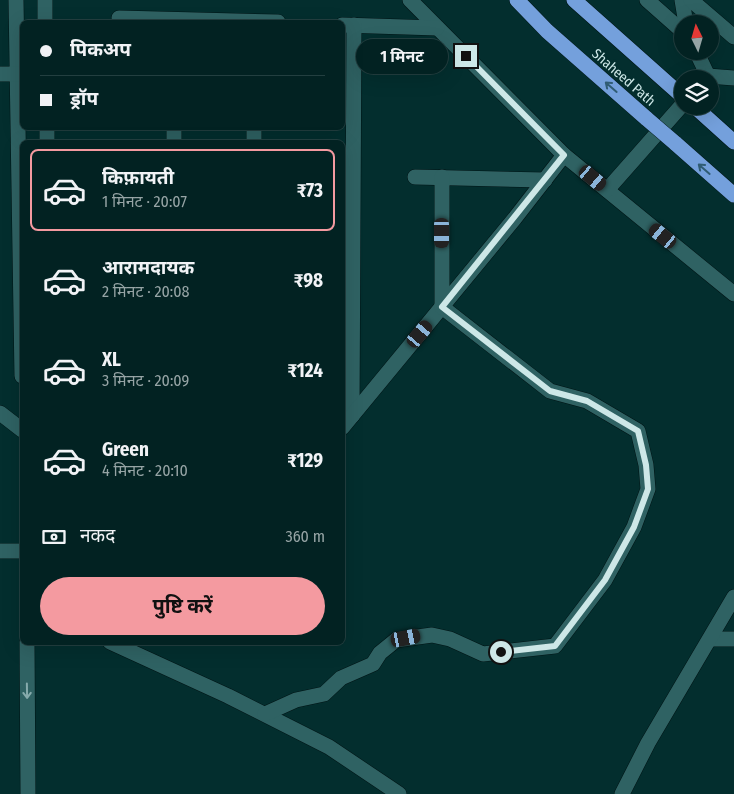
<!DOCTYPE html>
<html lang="hi">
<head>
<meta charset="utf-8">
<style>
	:root { --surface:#022222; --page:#102f2f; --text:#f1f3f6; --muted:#96a4a5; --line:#233f40; --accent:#f49aa0 }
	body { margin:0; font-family:"Fira Sans Condensed","Noto Sans Devanagari",sans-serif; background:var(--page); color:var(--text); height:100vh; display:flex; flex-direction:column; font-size:19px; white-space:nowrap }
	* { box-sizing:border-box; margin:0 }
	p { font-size:16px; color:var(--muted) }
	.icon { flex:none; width:28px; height:28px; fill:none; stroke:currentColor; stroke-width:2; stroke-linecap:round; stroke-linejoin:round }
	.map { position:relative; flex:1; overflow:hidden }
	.drawer { position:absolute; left:20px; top:140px; width:325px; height:505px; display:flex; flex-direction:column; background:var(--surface); border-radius:8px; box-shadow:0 5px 20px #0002,0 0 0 1px var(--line) }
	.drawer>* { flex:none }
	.banner { position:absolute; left:20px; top:20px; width:325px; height:110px; border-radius:8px; box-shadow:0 5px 20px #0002,0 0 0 1px var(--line); display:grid; align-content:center; height:110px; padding:0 20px; background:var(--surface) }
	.needle { width:32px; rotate:355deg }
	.controls { position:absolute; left:674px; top:15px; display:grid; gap:10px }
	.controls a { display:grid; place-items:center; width:45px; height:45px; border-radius:50%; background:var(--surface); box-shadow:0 5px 20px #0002,0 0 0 1px var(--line); font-size:25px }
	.end { position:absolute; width:22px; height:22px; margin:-11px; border:6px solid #cde7e7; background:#111; box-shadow:0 0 0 2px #111 }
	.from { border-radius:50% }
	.bubble { position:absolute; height:35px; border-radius:18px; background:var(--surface); box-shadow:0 5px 20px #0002,0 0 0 1px var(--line); font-size:16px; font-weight:700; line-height:35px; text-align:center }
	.car { position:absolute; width:15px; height:30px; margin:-15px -8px; border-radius:6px; box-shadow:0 0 4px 1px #0007; background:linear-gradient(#222 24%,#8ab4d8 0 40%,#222 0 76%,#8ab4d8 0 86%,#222 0) }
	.banner b { display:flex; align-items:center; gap:18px; height:48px; font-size:19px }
	.banner b+b { border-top:1px solid var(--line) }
	.banner i { width:12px; height:12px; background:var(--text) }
	ul { padding:9px 0 0; list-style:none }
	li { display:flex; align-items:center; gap:15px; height:82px; margin:0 10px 8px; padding:0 10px; border:2px solid transparent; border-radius:8px }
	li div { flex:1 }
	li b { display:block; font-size:19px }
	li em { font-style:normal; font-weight:700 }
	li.current { border-color:var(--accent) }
	li>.icon { width:45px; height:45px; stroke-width:1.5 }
	.pay { display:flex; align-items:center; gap:12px; height:55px; padding:0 20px; font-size:19px }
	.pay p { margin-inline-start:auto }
	.button { display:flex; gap:10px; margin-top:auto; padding:10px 20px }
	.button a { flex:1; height:58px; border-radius:30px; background:var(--accent); color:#111; font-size:20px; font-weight:700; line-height:58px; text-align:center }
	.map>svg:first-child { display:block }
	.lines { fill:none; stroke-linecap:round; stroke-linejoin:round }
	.minor-casing { stroke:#001415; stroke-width:16 }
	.highway-casing { stroke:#001415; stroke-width:16 }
	.minor { stroke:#2f6263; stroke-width:15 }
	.highway { stroke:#74a0dc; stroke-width:15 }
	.highway-bridge-casing { stroke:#001415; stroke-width:16; stroke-linecap:butt }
	.highway-bridge { stroke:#74a0dc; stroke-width:15 }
	.oneway { stroke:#305c74 }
	.oneway2 { stroke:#86abac }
	.route { stroke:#cde7e7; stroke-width:6 }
	.labels { text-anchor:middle; stroke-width:4; stroke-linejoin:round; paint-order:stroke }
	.street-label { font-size:14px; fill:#cde7e7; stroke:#032e2e }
</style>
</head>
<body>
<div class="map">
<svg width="734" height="794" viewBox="0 0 734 794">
	<rect width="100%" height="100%" fill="#032e2e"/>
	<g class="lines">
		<defs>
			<g id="minor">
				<path d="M 16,0 L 22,376"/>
				<path d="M 45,0 L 45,22"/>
				<path d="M 410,0 L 564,155 L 734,294"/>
				<path d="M 647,0 L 682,31"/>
				<path d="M 682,0 L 686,24"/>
				<path d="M 691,0 L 734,37"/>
				<path d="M 119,18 L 278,22"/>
				<path d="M 342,25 L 437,28"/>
				<path d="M 696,51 L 708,76"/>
				<path d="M 0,74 L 18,74"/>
				<path d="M 708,76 L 734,78"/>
				<path d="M 47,128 L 47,142"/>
				<path d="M 174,142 L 174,128"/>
				<path d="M 254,142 L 254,128"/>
				<path d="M 415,177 L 545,180"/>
				<path d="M 607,190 L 682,105"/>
				<path d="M 0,413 L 22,430"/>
				<path d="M 352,416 L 354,25"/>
				<path d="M 342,428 L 515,218 L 564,155"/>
				<path d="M 0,551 L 22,551"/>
				<path d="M 711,639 L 734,639"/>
				<path d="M 27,642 L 28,794"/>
				<path d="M 110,642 L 228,696 L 329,747 L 399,794"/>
				<path d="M 265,714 L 296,700 L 324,694 L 341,678 L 373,664 L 380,653 L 396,640 L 432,635 L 450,639 L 483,654 L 555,646 L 605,580 L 634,527 L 648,489 L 646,465 L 638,431 L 587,401 L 550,391 L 442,307 L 442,177"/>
				<path d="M 622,794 L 648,743 L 734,597"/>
			</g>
			<g id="highway">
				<path d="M 517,0 L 547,31 L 647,119"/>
				<path d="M 574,0 L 682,96"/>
				<path d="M 694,106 L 734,142"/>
				<path d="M 675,143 L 734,195"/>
			</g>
		</defs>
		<use href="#minor" class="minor-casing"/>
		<use href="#highway" class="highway-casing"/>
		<use href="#minor" class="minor"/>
		<use href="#highway" class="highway"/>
		<defs>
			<path id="highway-bridge" d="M 647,119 L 675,143"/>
		</defs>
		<use href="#highway-bridge" class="highway-bridge-casing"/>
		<use href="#highway-bridge" class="highway-bridge"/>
	</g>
	<defs><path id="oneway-shaft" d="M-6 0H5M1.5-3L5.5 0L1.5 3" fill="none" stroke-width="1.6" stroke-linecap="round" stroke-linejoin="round" transform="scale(1.25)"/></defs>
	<g class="oneway">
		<use href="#oneway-shaft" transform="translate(611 87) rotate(-139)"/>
		<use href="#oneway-shaft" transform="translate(704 169) rotate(-139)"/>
	</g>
	<use class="oneway2" href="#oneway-shaft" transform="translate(27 691) rotate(89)"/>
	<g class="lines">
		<path class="route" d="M 466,56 L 564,155 L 442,307 L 550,391 L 587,401 L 638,431 L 646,465 L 648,489 L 634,527 L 605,580 L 555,646 L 501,652"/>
	</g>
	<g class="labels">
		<g class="street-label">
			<text transform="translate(624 77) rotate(41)" y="5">Shaheed Path</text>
		</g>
	</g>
</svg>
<div class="controls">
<a><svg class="needle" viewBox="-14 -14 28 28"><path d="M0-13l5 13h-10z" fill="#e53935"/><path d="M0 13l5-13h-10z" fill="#96a4a5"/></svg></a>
<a><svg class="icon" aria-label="layers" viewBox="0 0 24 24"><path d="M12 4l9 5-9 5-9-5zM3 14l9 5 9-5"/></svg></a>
</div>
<i class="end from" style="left:501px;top:652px"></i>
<i class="end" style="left:466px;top:56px"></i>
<div class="bubble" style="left:356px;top:39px;width:92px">1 मिनट</div>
<i class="car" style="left:593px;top:178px;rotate:130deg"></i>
<i class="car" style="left:442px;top:233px;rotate:180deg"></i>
<i class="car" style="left:663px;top:236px;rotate:309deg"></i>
<i class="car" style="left:420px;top:334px;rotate:40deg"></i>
<i class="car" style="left:406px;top:638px;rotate:79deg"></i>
<div class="banner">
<b><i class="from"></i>पिकअप</b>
<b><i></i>ड्रॉप</b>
</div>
<section class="drawer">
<ul>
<li class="current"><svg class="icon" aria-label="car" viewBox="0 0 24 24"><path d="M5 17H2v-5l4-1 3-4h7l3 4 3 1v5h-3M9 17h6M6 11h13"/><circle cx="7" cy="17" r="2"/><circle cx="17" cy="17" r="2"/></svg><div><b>किफ़ायती</b><p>1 मिनट · 20:07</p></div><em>₹73</em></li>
<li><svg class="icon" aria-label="car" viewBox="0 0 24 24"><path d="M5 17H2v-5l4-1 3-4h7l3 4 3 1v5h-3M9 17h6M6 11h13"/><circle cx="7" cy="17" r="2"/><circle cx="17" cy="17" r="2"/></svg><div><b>आरामदायक</b><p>2 मिनट · 20:08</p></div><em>₹98</em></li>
<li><svg class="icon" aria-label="car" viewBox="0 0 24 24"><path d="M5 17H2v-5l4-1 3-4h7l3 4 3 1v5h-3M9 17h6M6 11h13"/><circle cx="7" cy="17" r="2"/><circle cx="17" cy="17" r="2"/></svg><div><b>XL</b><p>3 मिनट · 20:09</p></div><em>₹124</em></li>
<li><svg class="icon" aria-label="car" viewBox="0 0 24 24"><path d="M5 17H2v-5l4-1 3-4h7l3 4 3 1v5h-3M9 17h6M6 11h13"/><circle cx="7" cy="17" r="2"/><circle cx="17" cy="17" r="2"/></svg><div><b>Green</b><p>4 मिनट · 20:10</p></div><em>₹129</em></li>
</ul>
<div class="pay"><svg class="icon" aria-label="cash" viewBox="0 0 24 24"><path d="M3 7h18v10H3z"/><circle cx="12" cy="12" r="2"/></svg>नकद<p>360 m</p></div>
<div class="button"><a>पुष्टि करें</a></div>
</section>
</div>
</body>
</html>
